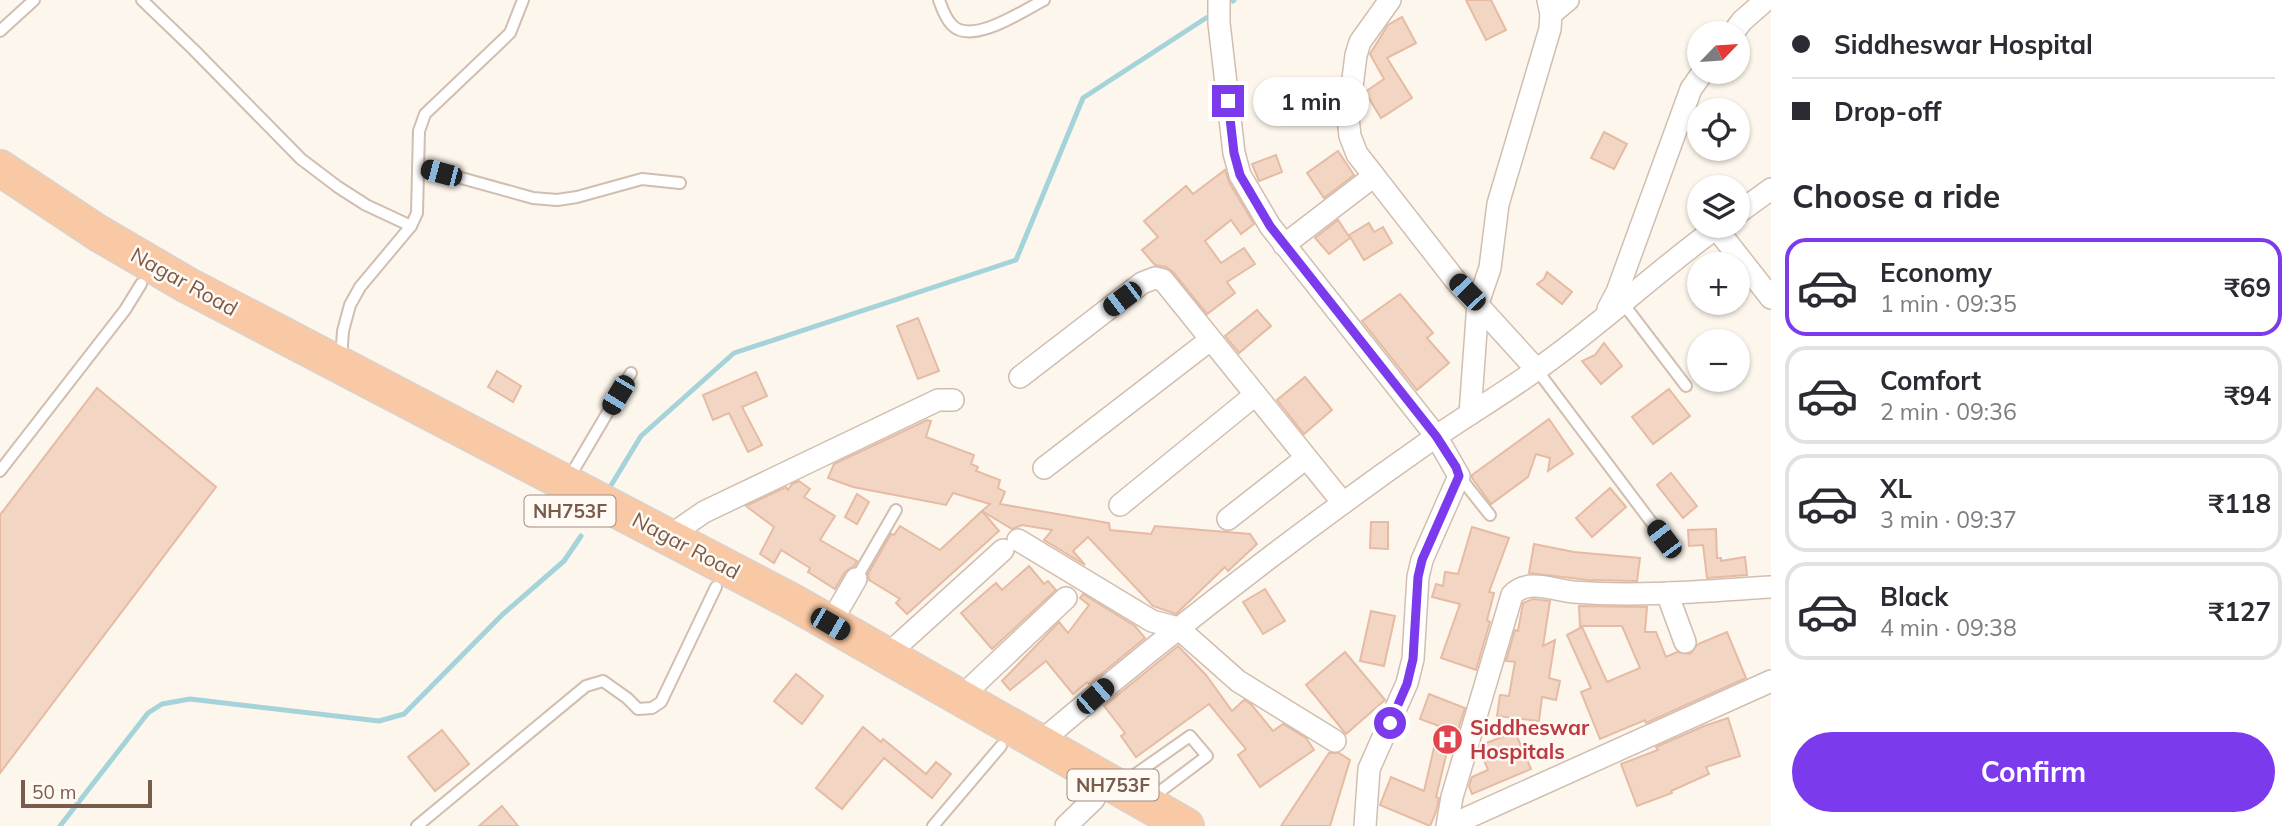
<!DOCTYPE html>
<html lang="en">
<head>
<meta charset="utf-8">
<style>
	:root { --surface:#fff; --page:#f2f2f3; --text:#2b2b33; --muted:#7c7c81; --line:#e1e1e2; --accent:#7c3aed }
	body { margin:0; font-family:Mulish,sans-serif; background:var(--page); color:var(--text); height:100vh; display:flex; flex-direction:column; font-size:26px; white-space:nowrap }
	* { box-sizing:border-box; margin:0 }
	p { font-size:23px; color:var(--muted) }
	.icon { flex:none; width:38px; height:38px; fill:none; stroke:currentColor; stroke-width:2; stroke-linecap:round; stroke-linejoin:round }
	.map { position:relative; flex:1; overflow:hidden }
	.side { display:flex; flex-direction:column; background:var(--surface); width:525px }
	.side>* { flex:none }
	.top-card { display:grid; align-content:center; height:154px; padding:0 21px; background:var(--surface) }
	.needle { width:46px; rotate:65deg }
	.buttons { position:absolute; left:1687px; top:21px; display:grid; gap:14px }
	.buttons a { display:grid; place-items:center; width:63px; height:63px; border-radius:50%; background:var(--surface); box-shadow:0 2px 5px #0004; font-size:35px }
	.scale { position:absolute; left:21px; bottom:18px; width:131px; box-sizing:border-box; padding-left:7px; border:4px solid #7a5c4d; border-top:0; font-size:19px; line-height:24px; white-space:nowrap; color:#7a5c4d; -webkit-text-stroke:5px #fffaf3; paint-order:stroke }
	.end { position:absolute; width:32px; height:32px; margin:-16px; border:9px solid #7c3aed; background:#fff; box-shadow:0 0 0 4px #fff }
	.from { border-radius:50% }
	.bubble { position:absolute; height:49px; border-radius:24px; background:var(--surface); box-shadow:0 2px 5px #0004; font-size:23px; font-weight:700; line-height:49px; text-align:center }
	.car { position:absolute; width:21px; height:42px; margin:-21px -10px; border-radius:9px; box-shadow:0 0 5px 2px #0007; background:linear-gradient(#222 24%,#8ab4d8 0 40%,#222 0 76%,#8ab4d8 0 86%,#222 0) }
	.top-card b { display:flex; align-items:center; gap:24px; height:66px; font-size:26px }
	.top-card b+b { border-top:2px solid var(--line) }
	.top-card i { width:18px; height:18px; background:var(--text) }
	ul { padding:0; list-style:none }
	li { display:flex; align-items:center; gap:21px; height:98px; margin:0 14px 10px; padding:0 7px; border:4px solid var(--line); border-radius:21px }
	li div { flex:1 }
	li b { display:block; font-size:26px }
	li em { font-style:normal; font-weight:700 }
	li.selected { border-color:var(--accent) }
	li>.icon { width:63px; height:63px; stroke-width:1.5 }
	h2 { padding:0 21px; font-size:32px; line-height:84px }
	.action { display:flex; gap:14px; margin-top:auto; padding:14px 21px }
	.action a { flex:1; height:80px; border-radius:42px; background:var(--accent); color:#fff; font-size:28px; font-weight:700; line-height:80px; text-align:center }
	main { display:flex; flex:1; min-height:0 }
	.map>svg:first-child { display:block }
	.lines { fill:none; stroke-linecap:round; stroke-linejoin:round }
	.stream { stroke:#a5d3da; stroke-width:5 }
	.building { fill:#f3d5c3; stroke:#e6bba3; stroke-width:2 }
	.service-casing { stroke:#d1beb0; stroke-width:14 }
	.minor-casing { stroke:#d1beb0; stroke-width:24 }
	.trunk-casing { stroke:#dad1cd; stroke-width:38 }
	.service { stroke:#fff; stroke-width:10 }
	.minor { stroke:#fff; stroke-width:21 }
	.trunk { stroke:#f9c8a4; stroke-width:35 }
	.route { stroke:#7c3aed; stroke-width:9 }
	.labels { text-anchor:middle; stroke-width:5; stroke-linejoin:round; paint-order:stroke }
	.shield { fill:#fffaf3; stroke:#a28b7f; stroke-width:2 }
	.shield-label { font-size:19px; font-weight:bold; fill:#7a5c4d }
	.street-label { font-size:21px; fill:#7a5c4d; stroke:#fffaf3 }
	.health-label { font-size:21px; font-weight:bold; fill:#be3a42; stroke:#fffaf3; text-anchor:start }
</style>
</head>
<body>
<main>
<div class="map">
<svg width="1771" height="826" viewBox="0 0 1771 826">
	<rect width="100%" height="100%" fill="#fdf6ec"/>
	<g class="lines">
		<g class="stream">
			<path d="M 1233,1 L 1234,0"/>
			<path d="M 607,492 L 641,436 L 734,353 L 1016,260 L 1083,98 L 1206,18"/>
			<path d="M 60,826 L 148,713 L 162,704 L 190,699 L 379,721 L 404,714 L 502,615 L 564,561 L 581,536"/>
		</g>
	</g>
	<g class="building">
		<path d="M 1466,0 L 1491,0 L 1506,30 L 1486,40 Z"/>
		<path d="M 1402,17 L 1416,43 L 1387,58 L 1412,98 L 1381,118 L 1365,92 L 1384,79 L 1370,54 L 1388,25 Z"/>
		<path d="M 1604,132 L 1627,144 L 1614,169 L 1591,158 Z"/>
		<path d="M 1338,151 L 1354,175 L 1324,198 L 1307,173 Z"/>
		<path d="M 1276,155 L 1282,172 L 1259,181 L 1252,164 Z"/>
		<path d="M 1225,170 L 1229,182 L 1254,224 L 1241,234 L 1231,220 L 1205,241 L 1221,263 L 1244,248 L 1255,264 L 1227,282 L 1235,293 L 1207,314 L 1173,272 L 1166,267 L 1155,265 L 1142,250 L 1158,237 L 1144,221 L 1186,186 L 1193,194 Z"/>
		<path d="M 1338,220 L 1350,238 L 1329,254 L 1315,238 Z"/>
		<path d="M 1369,223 L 1374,232 L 1383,227 L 1392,243 L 1364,260 L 1349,235 Z"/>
		<path d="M 1547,272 L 1572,292 L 1562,304 L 1537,284 L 1544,279 Z"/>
		<path d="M 1400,294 L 1433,333 L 1427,338 L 1449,363 L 1417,390 L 1362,321 Z"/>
		<path d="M 1257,310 L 1271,326 L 1239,353 L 1225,336 Z"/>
		<path d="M 918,318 L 939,371 L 918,379 L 897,326 Z"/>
		<path d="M 1604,343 L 1622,366 L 1601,384 L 1582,361 L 1595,355 Z"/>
		<path d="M 497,371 L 521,386 L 513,402 L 488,387 Z"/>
		<path d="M 756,372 L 767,396 L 742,407 L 762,445 L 748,452 L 729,413 L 713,420 L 703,395 Z"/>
		<path d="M 1305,377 L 1332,410 L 1304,434 L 1277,400 Z"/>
		<path d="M 97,388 L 216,487 L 0,773 L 0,515 Z"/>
		<path d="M 1669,389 L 1690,416 L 1653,444 L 1632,417 Z"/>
		<path d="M 1549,419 L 1573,454 L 1548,471 L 1550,458 L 1536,454 L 1528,477 L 1491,504 L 1472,478 L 1472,475 Z"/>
		<path d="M 927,420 L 931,421 L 926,437 L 974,455 L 971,464 L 978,467 L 976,471 L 1000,480 L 998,488 L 1005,492 L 1000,504 L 1109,523 L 1110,530 L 1151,534 L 1155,526 L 1250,534 L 1257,544 L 1228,571 L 1225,567 L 1176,614 L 1153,606 L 1088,537 L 1073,551 L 1085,565 L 1044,540 L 1052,530 L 1022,525 L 1012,529 L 982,511 L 990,504 L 953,493 L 946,505 L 853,487 L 828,478 L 834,464 Z"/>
		<path d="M 1671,473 L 1697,506 L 1683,518 L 1657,485 Z"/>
		<path d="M 799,481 L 810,489 L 804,497 L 835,516 L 820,540 L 857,561 L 854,566 L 845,572 L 835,589 L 808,572 L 810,568 L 781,550 L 774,563 L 760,554 L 774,527 L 746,506 L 786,487 L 788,490 L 792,484 Z"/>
		<path d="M 1610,488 L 1626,507 L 1592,537 L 1576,518 Z"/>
		<path d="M 857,494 L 869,502 L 857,524 L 845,517 Z"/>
		<path d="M 982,511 L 999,531 L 907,614 L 896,603 L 900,599 L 869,580 L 868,574 L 891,534 L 894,535 L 900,526 L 940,550 Z"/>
		<path d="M 1371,522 L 1388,522 L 1388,549 L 1370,548 Z"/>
		<path d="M 1472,527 L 1509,538 L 1489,592 L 1494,593 L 1487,620 L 1490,622 L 1476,670 L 1441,658 L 1460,604 L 1432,597 L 1436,584 L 1443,586 L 1445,572 L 1458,574 Z"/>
		<path d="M 1716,529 L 1717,558 L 1721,558 L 1721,561 L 1745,557 L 1747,575 L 1707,578 L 1703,545 L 1689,546 L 1688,530 Z"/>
		<path d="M 1534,544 L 1574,552 L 1640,558 L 1637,581 L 1588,580 L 1529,573 Z"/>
		<path d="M 1029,566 L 1044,584 L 1048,581 L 1056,590 L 992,649 L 961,613 L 996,583 L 1002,590 Z"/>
		<path d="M 1265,589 L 1285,621 L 1263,634 L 1243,602 Z"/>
		<path d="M 1083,594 L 1135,626 L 1145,638 L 1089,684 L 1087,682 L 1073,694 L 1046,661 L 1010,690 L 1002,681 L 1059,622 L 1068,633 L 1089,605 L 1080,598 Z"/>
		<path d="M 1533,599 L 1550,601 L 1543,646 L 1555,640 L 1549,678 L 1560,681 L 1556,700 L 1542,697 L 1539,721 L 1497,716 L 1500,695 L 1509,696 L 1515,662 L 1506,661 L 1515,630 L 1518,631 L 1523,603 Z"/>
		<path d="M 1579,606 L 1647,607 L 1645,632 L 1656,632 L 1666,657 L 1677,652 L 1690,654 L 1698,644 L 1727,632 L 1746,678 L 1646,723 L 1645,720 L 1600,739 L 1581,692 L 1591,688 L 1567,635 L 1582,627 L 1607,682 L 1640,668 L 1622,626 L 1580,626 Z"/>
		<path d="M 1371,611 L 1395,616 L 1384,666 L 1360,661 Z"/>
		<path d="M 1178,646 L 1206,675 L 1232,711 L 1244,700 L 1251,704 L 1273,731 L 1283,724 L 1306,738 L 1314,750 L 1260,787 L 1238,755 L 1246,749 L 1209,704 L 1136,757 L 1121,736 L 1125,733 L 1104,706 Z"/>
		<path d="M 1345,652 L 1385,700 L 1346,734 L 1306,685 Z"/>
		<path d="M 796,674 L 823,696 L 802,724 L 774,701 Z"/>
		<path d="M 1429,694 L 1465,708 L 1457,733 L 1452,731 L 1436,797 L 1439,798 L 1436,812 L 1430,826 L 1380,805 L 1391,777 L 1424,791 L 1439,726 L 1420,719 Z"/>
		<path d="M 1728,718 L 1740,756 L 1706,767 L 1709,774 L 1671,791 L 1672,793 L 1637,806 L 1621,764 L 1658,750 L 1656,747 L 1704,726 Z"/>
		<path d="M 863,727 L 881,742 L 883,739 L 926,774 L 936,762 L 951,774 L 932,798 L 884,758 L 842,809 L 816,788 Z"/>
		<path d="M 442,730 L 469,764 L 435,791 L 408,757 Z"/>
		<path d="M 1515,732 L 1531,769 L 1472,794 L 1469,786 L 1472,777 L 1488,770 L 1480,750 L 1481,745 Z"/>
		<path d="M 1329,753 L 1339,753 L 1350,760 L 1330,826 L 1281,826 Z"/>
		<path d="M 502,806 L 518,826 L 479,826 Z"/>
	</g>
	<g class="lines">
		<defs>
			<g id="service">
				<path d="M 142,0 L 194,50 L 301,159 L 338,187 L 366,205 L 411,226"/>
				<path d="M 939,0 C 942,8 945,18 952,25 C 972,46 1024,10 1044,0"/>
				<path d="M 0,31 L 34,0"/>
				<path d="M 418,166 L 533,198 L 557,200 L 577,197 L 642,179 L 680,183"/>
				<path d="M 1622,302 L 1686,386"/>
				<path d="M 341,360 L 343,331 L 350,305 L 360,287 L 411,226 L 417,213 L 419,131 L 425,114 L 510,33 L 523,0"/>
				<path d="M 1537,370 L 1664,539"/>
				<path d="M 0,471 L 125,310 L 141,284"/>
				<path d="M 1459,476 L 1490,515"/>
				<path d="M 569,478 L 631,373"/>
				<path d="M 856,579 L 896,510"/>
				<path d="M 1123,783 L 1190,736 L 1207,756 L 1150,799"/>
				<path d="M 417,826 L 586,686 L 603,681 L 627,698 L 638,709 L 652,708 L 661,702 L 716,587"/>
				<path d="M 933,826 L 1001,746"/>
			</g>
			<g id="minor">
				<path d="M 1219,0 L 1219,23 L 1234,153 L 1240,175 L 1270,226 L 1436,436 L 1459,476 L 1422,560 L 1418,577 L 1413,659 L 1407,683 L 1369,769 L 1365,826"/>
				<path d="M 1390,0 L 1360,42 L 1356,55 L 1348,118 L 1350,136 L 1357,154 L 1456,281 L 1537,370"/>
				<path d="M 1551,14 L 1568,0"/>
				<path d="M 1733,33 L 1742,21 L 1766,0"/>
				<path d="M 1738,213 L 1771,189"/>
				<path d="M 1716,228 L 1771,298"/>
				<path d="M 1284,245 L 1374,176"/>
				<path d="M 1608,309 L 1617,292 L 1691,89 L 1703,72"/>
				<path d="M 1020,377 L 1142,283 L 1155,278 L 1163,280 L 1343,503"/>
				<path d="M 1470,414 L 1478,303 L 1490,268 L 1498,204 L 1550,29 L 1551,14 L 1548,0"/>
				<path d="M 1044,468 L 1210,340"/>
				<path d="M 1120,505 L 1255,395"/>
				<path d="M 1228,519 L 1306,458"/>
				<path d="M 668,537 L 704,512 L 938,400 L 953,400"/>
				<path d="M 1018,540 L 1152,621 L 1178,628 L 1238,681 L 1335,741"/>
				<path d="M 1667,593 L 1685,642"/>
				<path d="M 830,624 L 856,579"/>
				<path d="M 886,656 L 1003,550"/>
				<path d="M 960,698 L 1066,598"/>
				<path d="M 1039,743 C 1166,635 1298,533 1434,438 C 1467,415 1503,394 1536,370 C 1600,326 1656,271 1719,226"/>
				<path d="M 1066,826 L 1094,799"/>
				<path d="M 1447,826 L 1452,797 L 1512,595 C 1527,578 1553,590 1573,592 C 1639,597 1705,591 1771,587"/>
				<path d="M 1449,826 L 1771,681"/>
			</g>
			<path id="trunk" d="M 0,168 L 98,233 L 187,285 L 791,601 L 1186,826"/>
		</defs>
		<use href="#service" class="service-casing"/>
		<use href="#minor" class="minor-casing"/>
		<use href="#trunk" class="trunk-casing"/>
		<use href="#service" class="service"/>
		<use href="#minor" class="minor"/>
		<use href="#trunk" class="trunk"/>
	</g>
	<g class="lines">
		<path class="route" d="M 1228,101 L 1234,153 L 1240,175 L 1270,226 L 1436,436 L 1456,467 L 1459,476 L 1422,560 L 1418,577 L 1413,659 L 1407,684 L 1390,723"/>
	</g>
	<defs>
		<symbol id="hospital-disc" viewBox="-11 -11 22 22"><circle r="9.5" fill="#e0444e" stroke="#fffaf3"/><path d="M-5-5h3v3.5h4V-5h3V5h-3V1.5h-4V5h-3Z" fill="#fff"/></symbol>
	</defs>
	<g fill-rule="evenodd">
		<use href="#hospital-disc" x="1430" y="722" width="35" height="35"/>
	</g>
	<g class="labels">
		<g class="shield">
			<rect x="524.5" y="495.5" width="91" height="31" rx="5"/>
			<rect x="1067.5" y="769.5" width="91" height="31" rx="5"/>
		</g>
		<g class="shield-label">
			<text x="570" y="518">NH753F</text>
			<text x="1113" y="792">NH753F</text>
		</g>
		<g class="street-label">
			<text transform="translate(184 282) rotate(29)" y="7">Nagar Road</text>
			<text transform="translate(686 546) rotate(28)" y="7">Nagar Road</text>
		</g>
		<g class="health-label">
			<text x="1470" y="735">Siddheswar<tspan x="1470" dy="24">Hospitals</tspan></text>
		</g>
	</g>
</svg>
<div class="buttons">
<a><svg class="needle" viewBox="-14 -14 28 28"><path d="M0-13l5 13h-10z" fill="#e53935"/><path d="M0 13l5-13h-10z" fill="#7c7c81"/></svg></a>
<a><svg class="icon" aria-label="locate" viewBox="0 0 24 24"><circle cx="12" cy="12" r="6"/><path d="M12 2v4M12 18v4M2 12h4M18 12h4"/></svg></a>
<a><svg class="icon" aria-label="layers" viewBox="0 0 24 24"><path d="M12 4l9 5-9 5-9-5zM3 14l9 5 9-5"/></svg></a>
<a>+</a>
<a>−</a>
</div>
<div class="scale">50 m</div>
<i class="end from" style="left:1390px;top:723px"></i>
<i class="end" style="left:1228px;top:101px"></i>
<div class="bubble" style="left:1253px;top:77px;width:116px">1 min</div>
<i class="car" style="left:441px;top:173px;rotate:285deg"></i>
<i class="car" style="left:1467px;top:292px;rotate:316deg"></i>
<i class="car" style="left:1122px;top:299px;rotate:233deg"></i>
<i class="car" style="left:618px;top:395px;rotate:211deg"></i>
<i class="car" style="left:1664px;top:539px;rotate:323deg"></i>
<i class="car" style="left:830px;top:624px;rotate:120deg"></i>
<i class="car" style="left:1095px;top:696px;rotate:49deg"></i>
</div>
<section class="side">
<div class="top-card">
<b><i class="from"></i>Siddheswar Hospital</b>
<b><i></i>Drop-off</b>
</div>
<h2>Choose a ride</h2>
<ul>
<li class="selected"><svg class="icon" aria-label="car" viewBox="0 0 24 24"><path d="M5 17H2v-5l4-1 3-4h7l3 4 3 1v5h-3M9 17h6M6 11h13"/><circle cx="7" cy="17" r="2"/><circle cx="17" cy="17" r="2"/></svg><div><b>Economy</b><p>1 min · 09:35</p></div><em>₹69</em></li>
<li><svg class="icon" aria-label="car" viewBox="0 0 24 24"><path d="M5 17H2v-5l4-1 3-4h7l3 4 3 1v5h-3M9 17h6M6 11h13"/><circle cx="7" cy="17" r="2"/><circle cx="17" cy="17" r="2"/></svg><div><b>Comfort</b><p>2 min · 09:36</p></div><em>₹94</em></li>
<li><svg class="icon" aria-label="car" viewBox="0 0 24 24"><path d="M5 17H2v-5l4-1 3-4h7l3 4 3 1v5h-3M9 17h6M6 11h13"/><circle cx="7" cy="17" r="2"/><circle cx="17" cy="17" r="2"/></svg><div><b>XL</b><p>3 min · 09:37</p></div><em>₹118</em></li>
<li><svg class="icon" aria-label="car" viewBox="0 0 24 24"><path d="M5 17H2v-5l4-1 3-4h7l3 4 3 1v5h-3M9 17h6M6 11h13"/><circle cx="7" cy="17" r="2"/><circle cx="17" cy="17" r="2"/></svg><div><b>Black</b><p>4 min · 09:38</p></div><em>₹127</em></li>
</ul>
<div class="action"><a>Confirm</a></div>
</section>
</main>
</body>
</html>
